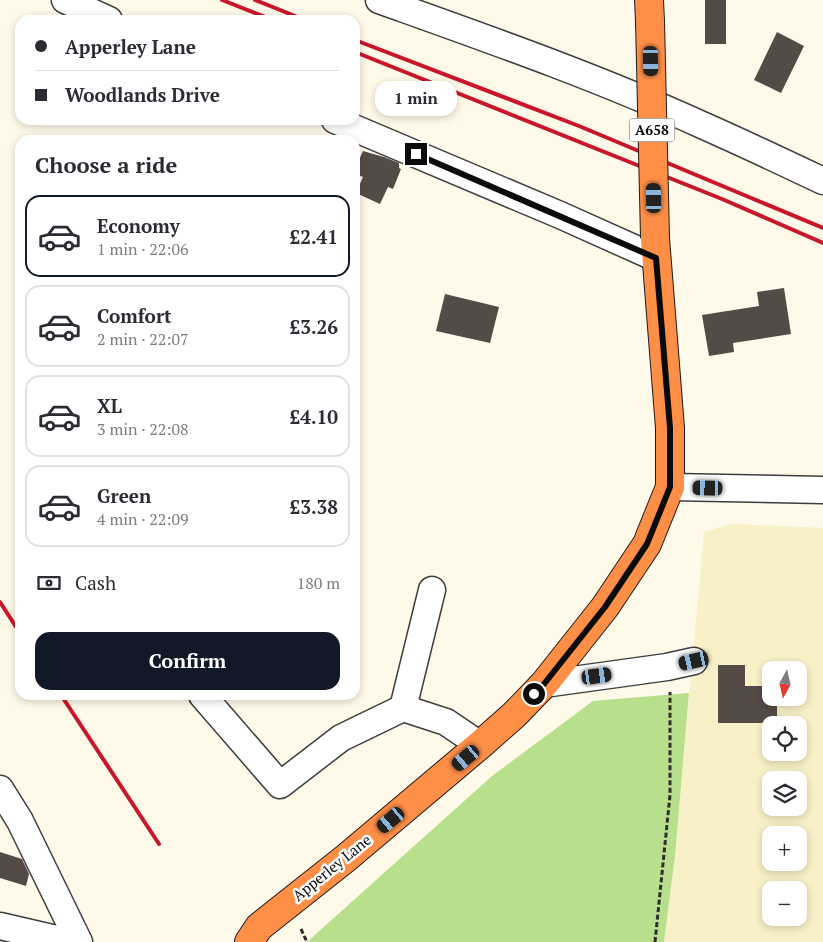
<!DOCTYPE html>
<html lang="en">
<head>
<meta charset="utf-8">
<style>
	:root { --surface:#fff; --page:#f2f2f3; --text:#2b2b33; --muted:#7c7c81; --line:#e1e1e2; --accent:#111827 }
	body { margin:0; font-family:"PT Serif",serif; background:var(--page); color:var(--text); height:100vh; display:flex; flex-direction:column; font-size:19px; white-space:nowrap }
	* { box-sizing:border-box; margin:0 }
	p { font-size:16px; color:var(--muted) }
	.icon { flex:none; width:28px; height:28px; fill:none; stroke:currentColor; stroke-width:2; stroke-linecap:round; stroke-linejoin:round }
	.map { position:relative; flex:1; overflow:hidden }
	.side { position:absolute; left:15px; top:135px; width:345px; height:565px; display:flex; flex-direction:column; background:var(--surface); border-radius:15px; box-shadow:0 2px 8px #0003 }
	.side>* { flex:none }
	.banner { position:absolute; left:15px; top:15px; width:345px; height:110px; border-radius:15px; box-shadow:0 2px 8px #0003; display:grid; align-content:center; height:110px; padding:0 20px; background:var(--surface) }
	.needle { width:32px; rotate:188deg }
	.controls { position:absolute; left:762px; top:661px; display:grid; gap:10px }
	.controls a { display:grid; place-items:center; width:45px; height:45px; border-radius:10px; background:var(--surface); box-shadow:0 2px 8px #0003; font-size:25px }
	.end { position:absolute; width:22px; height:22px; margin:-11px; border:6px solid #0b0b0b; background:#fff; box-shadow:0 0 0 2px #fff }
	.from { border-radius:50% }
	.bubble { position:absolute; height:35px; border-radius:15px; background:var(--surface); box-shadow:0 2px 8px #0003; font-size:16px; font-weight:800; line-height:35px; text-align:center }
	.car { position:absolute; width:15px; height:30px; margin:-15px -8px; border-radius:6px; box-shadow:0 0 4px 1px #0007; background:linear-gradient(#222 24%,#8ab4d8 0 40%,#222 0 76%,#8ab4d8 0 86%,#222 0) }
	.banner b { display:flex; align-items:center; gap:18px; height:48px; font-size:19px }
	.banner b+b { border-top:1px solid var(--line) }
	.banner i { width:12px; height:12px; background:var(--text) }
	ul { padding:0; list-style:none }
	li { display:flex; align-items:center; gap:15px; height:82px; margin:0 10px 8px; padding:0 10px; border:2px solid var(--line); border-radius:15px }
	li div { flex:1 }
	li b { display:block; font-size:19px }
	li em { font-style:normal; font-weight:800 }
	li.on { border-color:var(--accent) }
	li>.icon { width:45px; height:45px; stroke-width:1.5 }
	h2 { padding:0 20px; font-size:22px; line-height:60px }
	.pay { display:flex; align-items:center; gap:12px; height:55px; padding:0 20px; font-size:19px }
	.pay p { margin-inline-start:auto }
	.action { display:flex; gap:10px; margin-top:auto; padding:10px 20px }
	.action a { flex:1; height:58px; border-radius:15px; background:var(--accent); color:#fff; font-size:20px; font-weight:800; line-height:58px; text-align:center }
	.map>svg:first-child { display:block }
	.farmland { fill:#f8f0c6; fill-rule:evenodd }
	.forest { fill:#b8e08c }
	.building { fill:#554b46 }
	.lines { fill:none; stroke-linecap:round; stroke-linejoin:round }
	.minor-casing { stroke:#3e3e3e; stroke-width:29 }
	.highway-casing { stroke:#1c1c1c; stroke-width:30 }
	.path { stroke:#2d2d2d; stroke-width:3; stroke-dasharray:5 2.5; stroke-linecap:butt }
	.minor { stroke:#fff; stroke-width:26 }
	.highway { stroke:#ff8e47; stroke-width:28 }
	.rail { stroke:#c8162b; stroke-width:4 }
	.highway-bridge-casing { stroke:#1c1c1c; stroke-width:30; stroke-linecap:butt }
	.highway-bridge { stroke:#ff8e47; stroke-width:28 }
	.route { stroke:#0b0b0b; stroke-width:6 }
	.labels { text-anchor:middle; stroke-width:5; stroke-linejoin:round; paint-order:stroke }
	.shield { fill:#fff; stroke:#545454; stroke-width:1 }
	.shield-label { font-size:14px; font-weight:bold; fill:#0b0b0b }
	.street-label { font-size:15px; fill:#0b0b0b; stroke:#fff }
</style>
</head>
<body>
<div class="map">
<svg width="823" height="942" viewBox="0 0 823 942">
	<rect width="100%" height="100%" fill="#fff9e9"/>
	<path class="farmland" d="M 731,524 L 823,528 L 823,942 L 664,942 L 675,856 L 704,532 ZM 771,670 L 799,670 L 799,698 L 771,698 ZM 771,725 L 799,725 L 799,752 L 771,752 ZM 771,780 L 799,780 L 799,808 L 771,808 ZM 771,835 L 799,835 L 799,862 L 771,862 ZM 771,890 L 799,890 L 799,918 L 771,918 Z"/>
	<path class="forest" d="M 689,693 L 675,856 L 664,942 L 307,942 L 492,776 L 593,701 Z"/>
	<g class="building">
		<rect x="705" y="0" width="21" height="44"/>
		<path d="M 777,32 L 804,46 L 781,93 L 754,80 Z"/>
		<path d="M 363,151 L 384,157 L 399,163 L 399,168 L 401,169 L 393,189 L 388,187 L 380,204 L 356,193 L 363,177 L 355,174 L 355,169 Z"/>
		<path d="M 784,288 L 791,334 L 733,343 L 734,352 L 709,356 L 702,315 L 759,306 L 757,292 Z"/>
		<path d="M 445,294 L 499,307 L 490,343 L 436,331 Z"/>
		<path d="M 718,665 L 745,665 L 745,686 L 771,686 L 771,698 L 777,698 L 777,723 L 718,723 Z"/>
		<path d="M 0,852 L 22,859 L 29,874 L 26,886 L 0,878 Z"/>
	</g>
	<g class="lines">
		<defs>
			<g id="minor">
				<path d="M 65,0 L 109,20"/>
				<path d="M 379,0 C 488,39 597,77 702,125 C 743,143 783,162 823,181"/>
				<path d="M 335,120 L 560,215 L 656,258"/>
				<path d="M 670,487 L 823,490"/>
				<path d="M 544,684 L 667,667 L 694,661"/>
				<path d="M 202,695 L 280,785 L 341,738 L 403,708 L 446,722 L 480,745"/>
				<path d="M 403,708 L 432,590"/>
				<path d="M 0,789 L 20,821 L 79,942"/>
				<path d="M 0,926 L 69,942"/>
			</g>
			<g id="highway">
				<path d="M 649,0 L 650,21"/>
				<path d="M 249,942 L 259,927 L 346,858 L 480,745 L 514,715 L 544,684 L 605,607 L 647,544 L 670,487 L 670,428 L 655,238"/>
			</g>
		</defs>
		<use href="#minor" class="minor-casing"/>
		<use href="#highway" class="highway-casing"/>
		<g class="path">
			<path d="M 301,929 L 307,942"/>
			<path d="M 655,942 L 670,795 L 670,692"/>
		</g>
		<use href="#minor" class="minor"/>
		<use href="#highway" class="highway"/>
		<g class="rail">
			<path d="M 222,0 L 273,20"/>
			<path d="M 255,0 L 305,20"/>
			<path d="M 355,40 L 579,126 L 823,228"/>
			<path d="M 355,52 L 722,199 L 823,243"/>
			<path d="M 0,602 L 20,633"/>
			<path d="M 61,695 L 159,844"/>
		</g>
		<defs>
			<path id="highway-bridge" d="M 650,21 L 655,238"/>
		</defs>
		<use href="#highway-bridge" class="highway-bridge-casing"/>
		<use href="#highway-bridge" class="highway-bridge"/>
	</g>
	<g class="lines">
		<path class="route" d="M 416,154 L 656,258 L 670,428 L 670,487 L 647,544 L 605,607 L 544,684 L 534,694"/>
	</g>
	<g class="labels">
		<rect class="shield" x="629.5" y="118.5" width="45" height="23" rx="4"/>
		<g class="shield-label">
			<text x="652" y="135">A658</text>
		</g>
		<g class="street-label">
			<text transform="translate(332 868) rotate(-39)" y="5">Apperley Lane</text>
		</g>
	</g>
</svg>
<div class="controls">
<a><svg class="needle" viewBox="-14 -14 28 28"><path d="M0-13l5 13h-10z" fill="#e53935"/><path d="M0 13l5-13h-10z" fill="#7c7c81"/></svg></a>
<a><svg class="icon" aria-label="locate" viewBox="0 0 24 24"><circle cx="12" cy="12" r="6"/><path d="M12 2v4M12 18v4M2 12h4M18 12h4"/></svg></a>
<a><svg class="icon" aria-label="layers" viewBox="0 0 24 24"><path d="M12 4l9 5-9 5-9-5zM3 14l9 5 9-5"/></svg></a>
<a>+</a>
<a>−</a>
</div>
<i class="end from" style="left:534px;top:694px"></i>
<i class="end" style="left:416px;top:154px"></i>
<div class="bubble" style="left:375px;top:81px;width:82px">1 min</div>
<i class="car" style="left:651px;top:61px;rotate:179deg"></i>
<i class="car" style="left:654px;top:198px;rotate:359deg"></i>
<i class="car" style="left:708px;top:488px;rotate:271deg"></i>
<i class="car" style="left:694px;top:661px;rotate:257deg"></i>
<i class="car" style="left:597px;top:676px;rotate:82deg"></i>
<i class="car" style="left:466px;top:758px;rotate:230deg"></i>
<i class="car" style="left:391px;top:820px;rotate:230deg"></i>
<div class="banner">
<b><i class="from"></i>Apperley Lane</b>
<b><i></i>Woodlands Drive</b>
</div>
<section class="side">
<h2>Choose a ride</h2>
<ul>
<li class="on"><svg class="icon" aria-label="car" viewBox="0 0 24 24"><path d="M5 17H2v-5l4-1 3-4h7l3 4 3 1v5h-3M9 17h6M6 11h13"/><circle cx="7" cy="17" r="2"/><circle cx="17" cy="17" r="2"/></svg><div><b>Economy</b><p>1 min · 22:06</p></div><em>£2.41</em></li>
<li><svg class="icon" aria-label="car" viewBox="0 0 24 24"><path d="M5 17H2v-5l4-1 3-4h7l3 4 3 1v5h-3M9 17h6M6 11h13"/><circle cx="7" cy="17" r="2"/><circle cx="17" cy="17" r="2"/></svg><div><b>Comfort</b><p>2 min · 22:07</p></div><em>£3.26</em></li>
<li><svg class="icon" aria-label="car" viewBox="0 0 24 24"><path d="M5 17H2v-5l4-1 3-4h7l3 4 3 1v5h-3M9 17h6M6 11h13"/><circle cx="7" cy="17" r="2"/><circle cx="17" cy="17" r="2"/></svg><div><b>XL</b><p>3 min · 22:08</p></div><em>£4.10</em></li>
<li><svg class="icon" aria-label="car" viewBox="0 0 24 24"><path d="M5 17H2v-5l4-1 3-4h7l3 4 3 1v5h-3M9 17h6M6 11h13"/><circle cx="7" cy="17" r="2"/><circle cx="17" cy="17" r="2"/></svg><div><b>Green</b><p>4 min · 22:09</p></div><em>£3.38</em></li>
</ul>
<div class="pay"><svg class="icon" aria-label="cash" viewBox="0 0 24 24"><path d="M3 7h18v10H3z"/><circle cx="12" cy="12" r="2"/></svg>Cash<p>180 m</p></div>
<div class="action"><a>Confirm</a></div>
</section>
</div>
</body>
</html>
